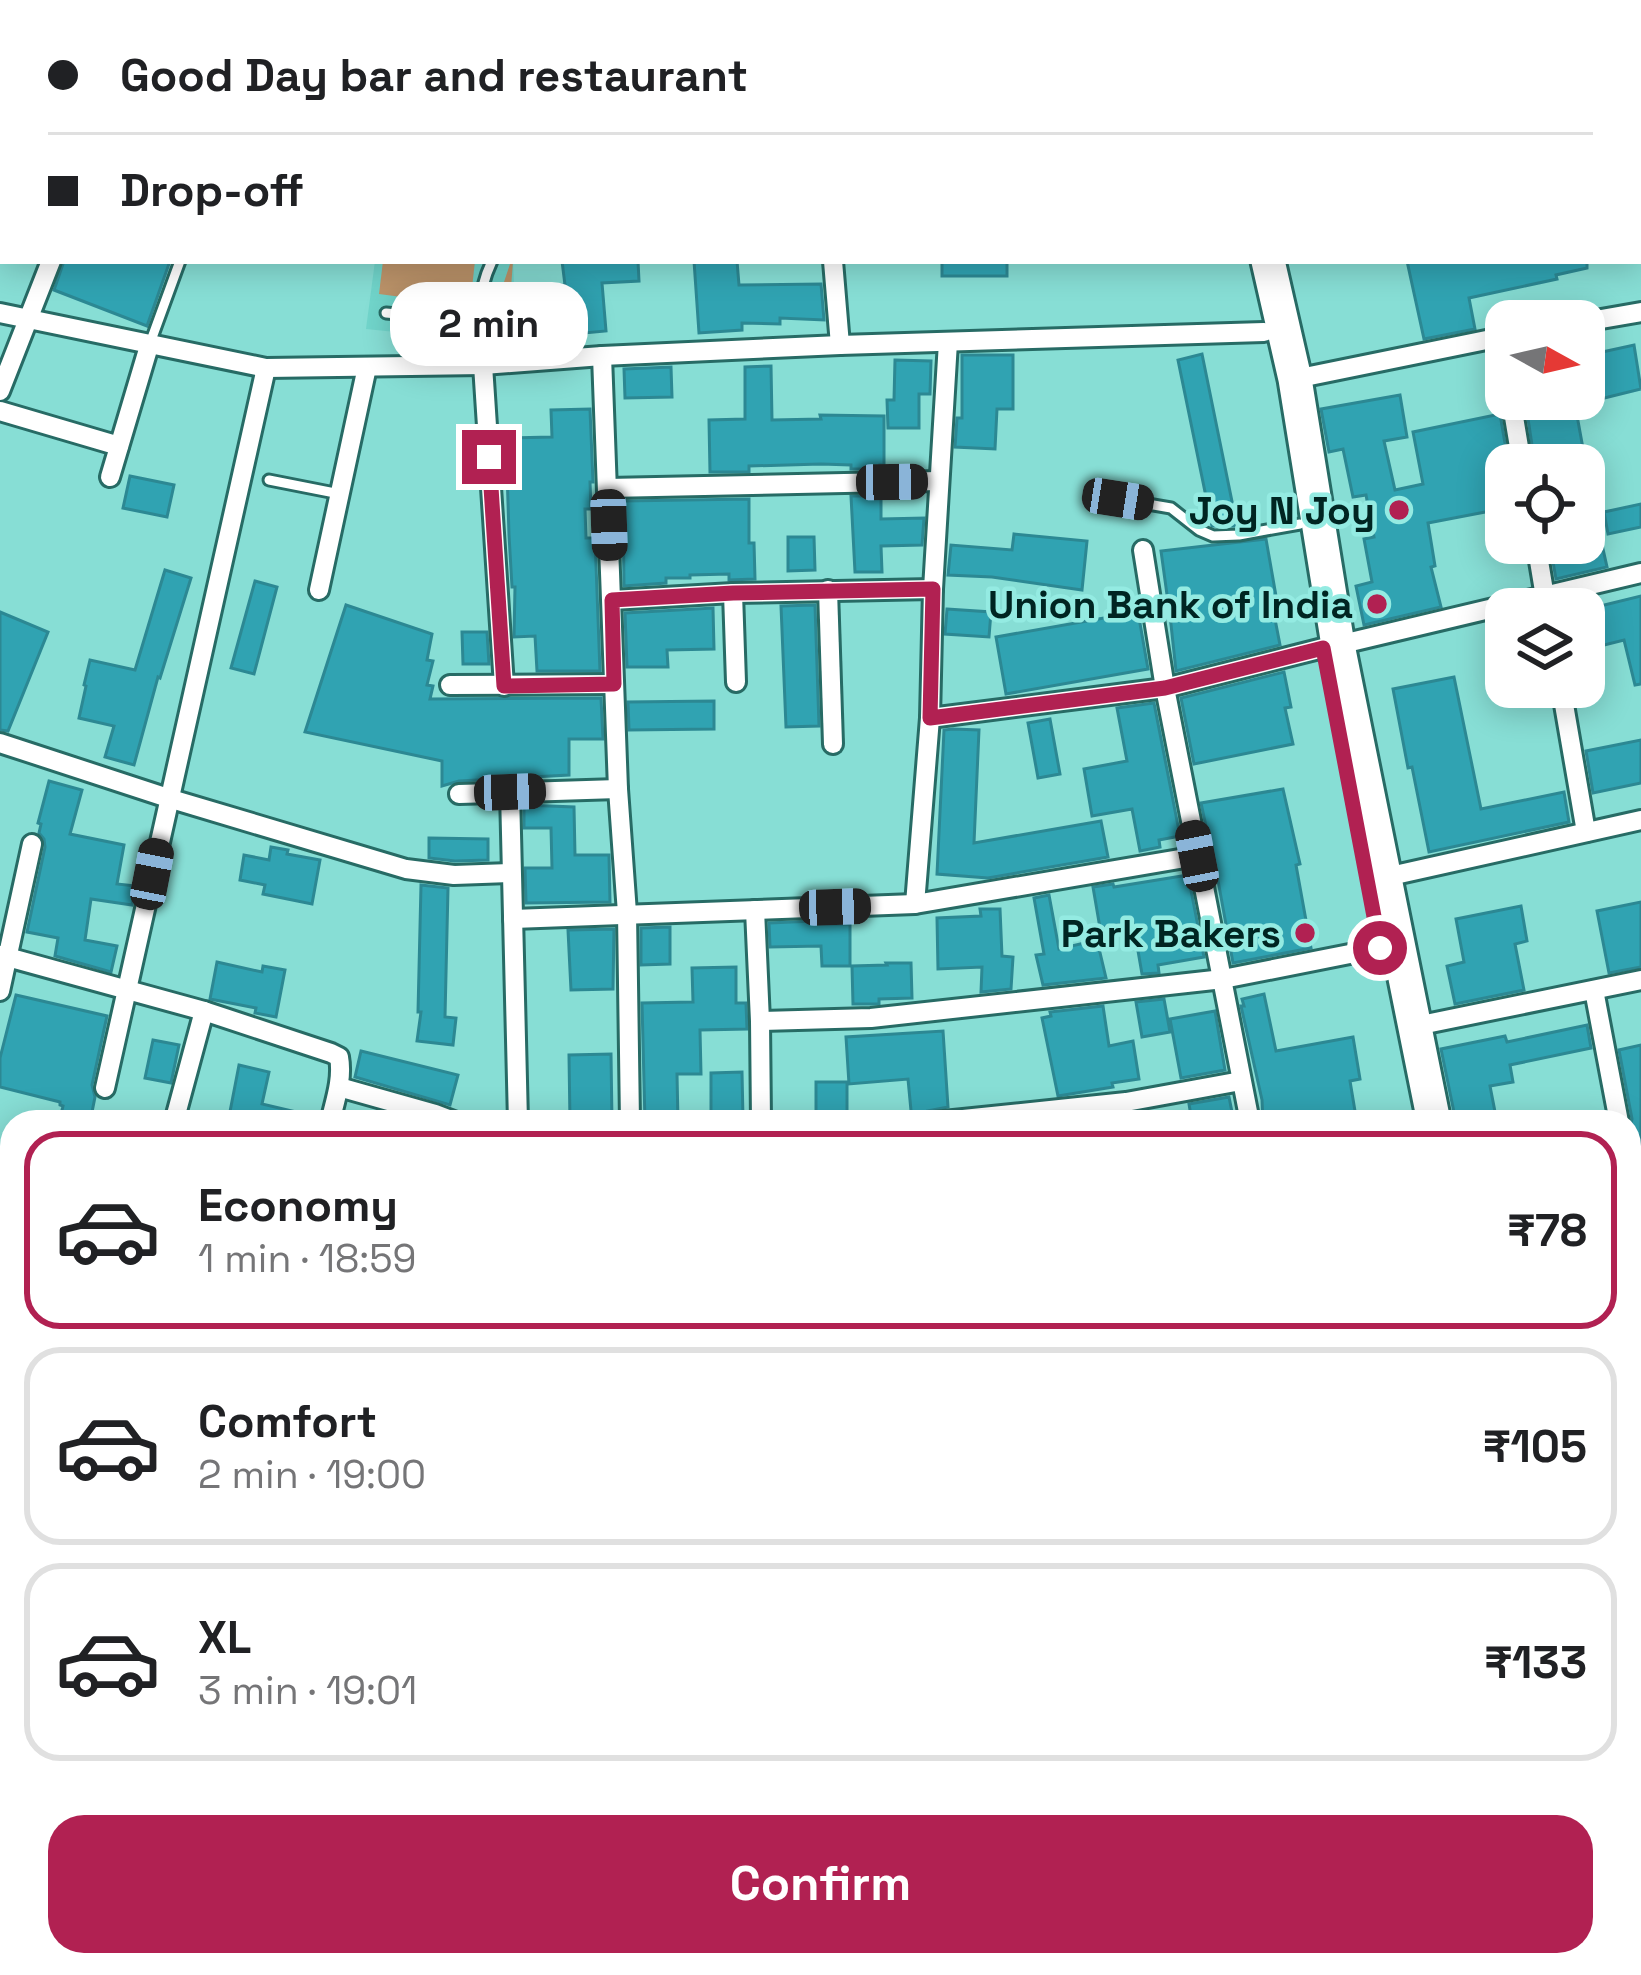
<!DOCTYPE html>
<html lang="en">
<head>
<meta charset="utf-8">
<style>
	:root { --surface:#fff; --page:#f6f6f6; --text:#202124; --muted:#757577; --line:#e0e0e0; --accent:#b12152 }
	body { margin:0; font-family:"Space Grotesk",sans-serif; background:var(--page); color:var(--text); height:100vh; display:flex; flex-direction:column; font-size:45px; white-space:nowrap }
	* { box-sizing:border-box; margin:0 }
	p { font-size:39px; color:var(--muted) }
	.icon { flex:none; width:66px; height:66px; fill:none; stroke:currentColor; stroke-width:2; stroke-linecap:round; stroke-linejoin:round }
	.map { position:relative; flex:1; overflow:hidden }
	.sheet { position:absolute; left:0px; top:1110px; width:1641px; height:867px; display:flex; flex-direction:column; background:var(--surface); border-radius:36px 36px 0 0; box-shadow:0 6px 30px #0003 }
	.sheet>* { flex:none }
	.hud { position:absolute; left:0px; top:0px; width:1641px; height:264px; box-shadow:0 6px 30px #0003; display:grid; align-content:center; height:264px; padding:0 48px; background:var(--surface) }
	.needle { width:78px; rotate:98deg }
	.fabs { position:absolute; left:1485px; top:300px; display:grid; gap:24px }
	.fabs a { display:grid; place-items:center; width:120px; height:120px; border-radius:24px; background:var(--surface); box-shadow:0 6px 30px #0003; font-size:60px }
	.end { position:absolute; width:54px; height:54px; margin:-27px; border:15px solid #b12152; background:#fff; box-shadow:0 0 0 6px #fff }
	.from { border-radius:50% }
	.bubble { position:absolute; height:84px; border-radius:36px; background:var(--surface); box-shadow:0 6px 30px #0003; font-size:39px; font-weight:700; line-height:84px; text-align:center }
	.car { position:absolute; width:36px; height:72px; margin:-36px -18px; border-radius:15px; box-shadow:0 0 9px 3px #0007; background:linear-gradient(#222 24%,#8ab4d8 0 40%,#222 0 76%,#8ab4d8 0 86%,#222 0) }
	.hud b { display:flex; align-items:center; gap:42px; height:114px; font-size:45px }
	.hud b+b { border-top:3px solid var(--line) }
	.hud i { width:30px; height:30px; background:var(--text) }
	ul { padding:21px 0 0; list-style:none }
	li { display:flex; align-items:center; gap:36px; height:198px; margin:0 24px 18px; padding:0 24px; border:6px solid var(--line); border-radius:36px }
	li div { flex:1 }
	li b { display:block; font-size:45px }
	li em { font-style:normal; font-weight:700 }
	li.selected { border-color:var(--accent) }
	li>.icon { width:108px; height:108px; stroke-width:1.5 }
	.button { display:flex; gap:24px; margin-top:auto; padding:24px 48px }
	.button a { flex:1; height:138px; border-radius:36px; background:var(--accent); color:#fff; font-size:48px; font-weight:700; line-height:138px; text-align:center }
	.map>svg:first-child { display:block }
	.built { fill:#71d5cb }
	.green { fill:#be956b }
	.building { fill:#30a3b2; stroke:#2c8893; stroke-width:3 }
	.lines { fill:none; stroke-linecap:round; stroke-linejoin:round }
	.service-casing { stroke:#276b65; stroke-width:15 }
	.minor-casing { stroke:#276b65; stroke-width:24 }
	.trunk-casing { stroke:#276b65; stroke-width:39 }
	.service { stroke:#fff; stroke-width:9 }
	.minor { stroke:#fff; stroke-width:18 }
	.trunk { stroke:#fff; stroke-width:33 }
	.route { stroke:#b12152; stroke-width:15 }
	.poi-dot { fill:#b12152; stroke:#94ebe2; stroke-width:4.5 }
	.labels { text-anchor:middle; stroke-width:9; stroke-linejoin:round; paint-order:stroke }
	.poi-label { font-size:39px; font-weight:bold; fill:#002522; stroke:#94ebe2; text-anchor:end }
</style>
</head>
<body>
<div class="map">
<svg width="1641" height="1975" viewBox="0 0 1641 1975">
	<rect width="100%" height="100%" fill="#87ded5"/>
	<path class="built" d="M 375,261 L 513,261 L 514,285 L 525,285 L 527,344 L 490,350 L 484,341 L 366,329 Z"/>
	<g class="green">
		<path d="M 383,261 L 475,261 L 470,306 L 379,294 Z"/>
		<path d="M 511,261 L 513,261 L 511,288 L 521,290 L 524,342 L 491,347 L 488,330 Z"/>
	</g>
	<g class="building">
		<path d="M 64,261 L 170,261 L 147,326 L 54,290 Z"/>
		<path d="M 562,261 L 638,261 L 639,281 L 602,283 L 606,331 L 562,335 L 563,344 L 532,345 L 530,287 L 565,285 Z"/>
		<path d="M 694,261 L 737,261 L 739,285 L 821,284 L 824,320 L 780,318 L 780,324 L 742,323 L 742,330 L 699,333 Z"/>
		<rect x="942" y="261" width="65" height="15"/>
		<path d="M 1407,261 L 1587,261 L 1587,268 L 1556,275 L 1557,279 L 1469,298 L 1475,329 L 1424,339 Z"/>
		<path d="M 1634,345 L 1641,389 L 1584,403 L 1584,356 Z"/>
		<path d="M 1202,354 L 1237,526 L 1212,526 L 1178,360 Z"/>
		<path d="M 962,355 L 1013,355 L 1013,409 L 997,409 L 995,449 L 955,447 L 957,418 L 962,418 Z"/>
		<path d="M 895,360 L 931,361 L 930,394 L 919,394 L 919,428 L 888,428 L 887,400 L 894,400 Z"/>
		<path d="M 771,366 L 772,420 L 821,419 L 820,415 L 884,416 L 884,465 L 880,465 L 880,469 L 851,469 L 851,465 L 821,464 L 749,466 L 749,472 L 710,472 L 709,420 L 745,419 L 745,367 Z"/>
		<path d="M 671,367 L 672,397 L 625,398 L 624,369 Z"/>
		<path d="M 1400,395 L 1407,437 L 1384,441 L 1395,490 L 1423,484 L 1413,432 L 1500,414 L 1507,455 L 1499,456 L 1506,508 L 1428,523 L 1435,566 L 1431,567 L 1441,607 L 1364,625 L 1356,586 L 1372,582 L 1364,539 L 1374,537 L 1366,495 L 1353,497 L 1343,449 L 1329,452 L 1321,409 Z"/>
		<path d="M 1525,399 L 1574,399 L 1586,465 L 1535,465 Z"/>
		<path d="M 590,409 L 593,482 L 590,482 L 591,509 L 585,509 L 586,538 L 595,538 L 600,671 L 537,671 L 535,636 L 514,637 L 515,587 L 512,587 L 509,535 L 506,438 L 552,437 L 551,410 Z"/>
		<path d="M 130,476 L 174,485 L 167,517 L 123,508 Z"/>
		<path d="M 851,496 L 881,496 L 881,519 L 924,518 L 922,545 L 881,546 L 882,572 L 855,572 Z"/>
		<path d="M 749,499 L 749,543 L 754,543 L 755,579 L 729,580 L 729,574 L 690,575 L 690,578 L 666,578 L 666,583 L 624,586 L 623,501 Z"/>
		<path d="M 1641,504 L 1641,527 L 1608,534 L 1604,512 Z"/>
		<path d="M 1014,534 L 1087,541 L 1082,590 L 992,577 L 948,575 L 951,545 L 1012,550 Z"/>
		<path d="M 788,537 L 814,537 L 815,570 L 788,571 Z"/>
		<path d="M 1266,539 L 1279,613 L 1274,614 L 1280,645 L 1176,671 L 1169,606 L 1181,604 L 1168,602 L 1161,551 Z"/>
		<path d="M 1601,540 L 1607,567 L 1556,579 L 1551,551 Z"/>
		<path d="M 165,570 L 191,578 L 160,678 L 158,677 L 134,765 L 105,757 L 114,726 L 79,718 L 86,686 L 84,685 L 90,660 L 135,670 Z"/>
		<path d="M 255,581 L 277,587 L 254,674 L 231,668 Z"/>
		<path d="M 1641,596 L 1641,684 L 1635,685 L 1624,640 L 1584,650 L 1584,610 Z"/>
		<path d="M 346,605 L 432,634 L 427,660 L 433,661 L 427,685 L 433,686 L 430,699 L 601,698 L 603,739 L 569,739 L 569,775 L 459,781 L 442,786 L 442,761 L 305,732 Z"/>
		<path d="M 815,605 L 819,726 L 786,727 L 781,606 Z"/>
		<path d="M 713,608 L 714,649 L 667,650 L 668,667 L 627,667 L 625,613 Z"/>
		<path d="M 947,609 L 991,612 L 989,637 L 945,634 Z"/>
		<path d="M 0,612 L 48,632 L 8,731 L 0,730 Z"/>
		<path d="M 1138,612 L 1148,669 L 1006,694 L 996,637 Z"/>
		<path d="M 462,632 L 487,632 L 489,664 L 463,664 Z"/>
		<path d="M 1284,672 L 1291,707 L 1285,708 L 1293,744 L 1194,764 L 1181,698 Z"/>
		<path d="M 1454,677 L 1481,809 L 1564,792 L 1569,822 L 1429,852 L 1412,767 L 1408,768 L 1393,689 Z"/>
		<path d="M 714,701 L 714,729 L 629,730 L 628,702 Z"/>
		<path d="M 1154,703 L 1180,836 L 1159,840 L 1160,847 L 1140,851 L 1132,809 L 1092,816 L 1084,769 L 1127,761 L 1117,708 Z"/>
		<path d="M 1050,719 L 1060,774 L 1038,778 L 1028,723 Z"/>
		<path d="M 953,729 L 979,730 L 974,843 L 1101,821 L 1108,857 L 988,878 L 937,874 L 944,730 Z"/>
		<path d="M 1641,740 L 1641,783 L 1593,793 L 1586,751 Z"/>
		<path d="M 49,781 L 82,790 L 70,834 L 124,845 L 117,884 L 136,886 L 132,905 L 91,899 L 85,940 L 117,946 L 111,972 L 55,956 L 58,938 L 27,932 L 45,847 L 44,839 L 39,833 L 41,824 L 38,823 Z"/>
		<path d="M 1283,789 L 1300,864 L 1296,865 L 1311,948 L 1233,963 L 1209,831 L 1207,831 L 1201,803 Z"/>
		<path d="M 524,805 L 574,807 L 575,855 L 609,855 L 610,902 L 526,903 L 525,868 L 552,868 L 551,828 L 524,828 Z"/>
		<path d="M 429,838 L 488,839 L 488,860 L 455,861 L 429,858 Z"/>
		<path d="M 271,847 L 288,850 L 287,854 L 320,860 L 312,904 L 263,894 L 265,885 L 240,880 L 244,855 L 269,860 Z"/>
		<path d="M 1188,875 L 1204,957 L 1158,965 L 1159,973 L 1142,974 L 1133,922 L 1100,928 L 1093,887 L 1113,884 L 1114,887 Z"/>
		<path d="M 421,885 L 448,888 L 445,1017 L 456,1018 L 453,1045 L 417,1041 L 421,1012 L 418,1012 Z"/>
		<path d="M 1049,895 L 1059,949 L 1097,940 L 1106,978 L 1043,985 L 1036,955 L 1044,954 L 1034,898 Z"/>
		<path d="M 1641,902 L 1641,967 L 1609,973 L 1597,911 Z"/>
		<path d="M 1521,906 L 1527,941 L 1515,944 L 1524,990 L 1455,1004 L 1447,966 L 1464,962 L 1456,919 Z"/>
		<path d="M 980,909 L 1000,909 L 1002,956 L 1013,957 L 1011,989 L 981,992 L 982,967 L 938,969 L 937,918 L 981,916 Z"/>
		<path d="M 814,921 L 814,924 L 850,924 L 850,966 L 822,966 L 821,946 L 770,947 L 769,923 Z"/>
		<path d="M 670,927 L 670,964 L 641,965 L 641,928 Z"/>
		<path d="M 614,929 L 613,989 L 571,990 L 568,930 Z"/>
		<path d="M 217,962 L 262,972 L 263,966 L 285,970 L 276,1017 L 255,1013 L 256,1008 L 210,999 Z"/>
		<path d="M 886,963 L 911,963 L 912,998 L 879,999 L 879,1004 L 853,1004 L 852,966 L 887,965 Z"/>
		<path d="M 736,967 L 736,1003 L 746,1003 L 747,1029 L 700,1030 L 701,1074 L 677,1074 L 678,1122 L 645,1122 L 642,1003 L 693,1002 L 692,968 Z"/>
		<path d="M 1264,994 L 1276,1051 L 1353,1037 L 1360,1079 L 1350,1081 L 1356,1117 L 1329,1122 L 1263,1122 L 1262,1100 L 1241,1006 L 1244,1006 L 1242,999 Z"/>
		<path d="M 16,995 L 107,1016 L 92,1085 L 95,1097 L 90,1122 L 59,1122 L 63,1106 L 60,1105 L 60,1102 L 0,1087 L 0,1058 Z"/>
		<path d="M 1164,999 L 1170,1032 L 1142,1037 L 1136,1002 Z"/>
		<path d="M 1103,1006 L 1109,1046 L 1133,1041 L 1139,1079 L 1112,1083 L 1113,1087 L 1058,1096 L 1042,1018 L 1051,1016 L 1050,1012 Z"/>
		<path d="M 1215,1011 L 1225,1070 L 1181,1078 L 1170,1019 Z"/>
		<path d="M 1587,1025 L 1591,1048 L 1510,1065 L 1513,1082 L 1490,1086 L 1497,1122 L 1456,1122 L 1441,1049 L 1505,1036 L 1507,1042 Z"/>
		<path d="M 943,1031 L 948,1107 L 927,1111 L 921,1120 L 912,1121 L 908,1079 L 849,1084 L 846,1037 Z"/>
		<path d="M 153,1040 L 179,1045 L 171,1083 L 145,1078 Z"/>
		<path d="M 1641,1045 L 1641,1155 L 1633,1155 L 1629,1134 L 1632,1119 L 1619,1050 Z"/>
		<path d="M 361,1051 L 458,1075 L 450,1105 L 355,1077 Z"/>
		<path d="M 611,1054 L 612,1122 L 570,1122 L 569,1055 Z"/>
		<path d="M 239,1065 L 269,1072 L 262,1104 L 313,1116 L 313,1122 L 228,1122 Z"/>
		<path d="M 742,1072 L 743,1119 L 711,1120 L 711,1073 Z"/>
		<rect x="816" y="1082" width="31" height="40"/>
		<path d="M 1229,1097 L 1234,1122 L 1192,1122 L 1189,1104 Z"/>
	</g>
	<g class="lines">
		<defs>
			<g id="service">
				<path d="M 386,313 L 477,321"/>
				<path d="M 149,346 L 180,261"/>
				<path d="M 483,365 C 476,329 476,295 492,261"/>
				<path d="M 269,480 L 340,494"/>
				<path d="M 1118,499 L 1171,508 L 1199,530 L 1213,536 L 1239,535 L 1300,524"/>
			</g>
			<g id="minor">
				<path d="M 730,0 L 731,3"/>
				<path d="M 897,0 L 897,3"/>
				<path d="M 1408,0 L 1408,3"/>
				<path d="M 1567,0 L 1567,3"/>
				<path d="M 153,3 L 154,0"/>
				<path d="M 423,3 L 423,0"/>
				<path d="M 790,3 L 815,0"/>
				<path d="M 1638,178 L 1641,177"/>
				<path d="M 833,261 L 840,345"/>
				<path d="M 0,313 L 266,368 L 483,365 L 602,356 L 840,345 L 1264,332"/>
				<path d="M 1584,322 L 1641,312"/>
				<path d="M 1500,337 L 1506,370"/>
				<path d="M 602,356 L 618,789 L 627,913 L 630,1122"/>
				<path d="M 483,365 L 504,686"/>
				<path d="M 1295,379 L 1506,336"/>
				<path d="M 0,391 L 51,261"/>
				<path d="M 1511,399 L 1522,465"/>
				<path d="M 0,411 L 119,446"/>
				<path d="M 110,477 L 149,346"/>
				<path d="M 608,488 L 939,481"/>
				<path d="M 1536,543 L 1547,609"/>
				<path d="M 1143,550 L 1165,688 L 1250,1122"/>
				<path d="M 319,590 L 367,367"/>
				<path d="M 828,590 L 833,744"/>
				<path d="M 733,593 L 736,682"/>
				<path d="M 612,600 L 733,593 L 933,589"/>
				<path d="M 1338,645 L 1641,573"/>
				<path d="M 450,685 L 614,684"/>
				<path d="M 1561,687 L 1586,832"/>
				<path d="M 930,718 L 1165,688 L 1323,648"/>
				<path d="M 0,743 L 168,798 L 406,869 L 454,875 L 510,873"/>
				<path d="M 510,792 L 518,1122"/>
				<path d="M 459,794 L 618,789"/>
				<path d="M 1386,877 L 1641,820"/>
				<path d="M 915,904 L 930,718 L 933,589 L 948,342"/>
				<path d="M 755,910 L 760,1021 L 761,1122"/>
				<path d="M 513,919 L 915,904 L 1197,856"/>
				<path d="M 0,955 L 204,1011 L 331,1053 L 339,1057 C 343,1079 335,1101 330,1122"/>
				<path d="M 1594,990 L 1619,1122"/>
				<path d="M 0,991 L 32,844"/>
				<path d="M 760,1021 L 871,1018 L 1223,979 L 1380,948"/>
				<path d="M 1416,1026 L 1641,980"/>
				<path d="M 339,1087 L 435,1114 L 456,1122"/>
				<path d="M 105,1088 L 266,368"/>
				<path d="M 174,1122 L 204,1011"/>
				<path d="M 934,1122 L 1126,1102 L 1241,1081"/>
				<path d="M 1629,1173 L 1641,1256"/>
				<path d="M 0,1191 L 12,1194"/>
				<path d="M 1629,1377 L 1641,1374"/>
				<path d="M 0,1456 L 12,1458"/>
				<path d="M 8,1773 L 12,1730"/>
				<path d="M 1629,1849 L 1641,1847"/>
				<path d="M 172,1965 L 173,1975"/>
				<path d="M 593,1965 L 593,1975"/>
				<path d="M 759,1965 L 760,1975"/>
				<path d="M 1371,1965 L 1372,1975"/>
				<path d="M 72,1975 L 72,1965"/>
			</g>
			<g id="trunk">
				<path d="M 1197,0 L 1198,3"/>
				<path d="M 1268,261 L 1295,379 L 1338,645 L 1434,1122"/>
				<path d="M 1547,1965 L 1549,1975"/>
				<path d="M 1580,1965 L 1582,1975"/>
			</g>
		</defs>
		<use href="#service" class="service-casing"/>
		<use href="#minor" class="minor-casing"/>
		<use href="#trunk" class="trunk-casing"/>
		<use href="#service" class="service"/>
		<use href="#minor" class="minor"/>
		<use href="#trunk" class="trunk"/>
	</g>
	<g class="lines">
		<path class="route" d="M 489,457 L 504,686 L 614,684 L 612,600 L 733,593 L 933,589 L 930,718 L 1165,688 L 1323,648 L 1380,948"/>
	</g>
	<g class="poi-dot">
		<circle cx="1399" cy="510" r="12"/>
		<circle cx="1377" cy="604" r="12"/>
		<circle cx="1305" cy="933" r="12"/>
	</g>
	<g class="labels">
		<g class="poi-label">
			<text x="1375" y="524">Joy N Joy</text>
			<text x="1353" y="618">Union Bank of India</text>
			<text x="1281" y="947">Park Bakers</text>
		</g>
	</g>
</svg>
<div class="fabs">
<a><svg class="needle" viewBox="-14 -14 28 28"><path d="M0-13l5 13h-10z" fill="#e53935"/><path d="M0 13l5-13h-10z" fill="#757577"/></svg></a>
<a><svg class="icon" aria-label="locate" viewBox="0 0 24 24"><circle cx="12" cy="12" r="6"/><path d="M12 2v4M12 18v4M2 12h4M18 12h4"/></svg></a>
<a><svg class="icon" aria-label="layers" viewBox="0 0 24 24"><path d="M12 4l9 5-9 5-9-5zM3 14l9 5 9-5"/></svg></a>
</div>
<i class="end from" style="left:1380px;top:948px"></i>
<i class="end" style="left:489px;top:457px"></i>
<div class="bubble" style="left:390px;top:282px;width:198px">2 min</div>
<i class="car" style="left:892px;top:482px;rotate:89deg"></i>
<i class="car" style="left:1118px;top:499px;rotate:99deg"></i>
<i class="car" style="left:609px;top:525px;rotate:178deg"></i>
<i class="car" style="left:510px;top:792px;rotate:88deg"></i>
<i class="car" style="left:1197px;top:856px;rotate:349deg"></i>
<i class="car" style="left:152px;top:874px;rotate:11deg"></i>
<i class="car" style="left:835px;top:907px;rotate:88deg"></i>
<div class="hud">
<b><i class="from"></i>Good Day bar and restaurant</b>
<b><i></i>Drop-off</b>
</div>
<section class="sheet">
<ul>
<li class="selected"><svg class="icon" aria-label="car" viewBox="0 0 24 24"><path d="M5 17H2v-5l4-1 3-4h7l3 4 3 1v5h-3M9 17h6M6 11h13"/><circle cx="7" cy="17" r="2"/><circle cx="17" cy="17" r="2"/></svg><div><b>Economy</b><p>1 min · 18:59</p></div><em>₹78</em></li>
<li><svg class="icon" aria-label="car" viewBox="0 0 24 24"><path d="M5 17H2v-5l4-1 3-4h7l3 4 3 1v5h-3M9 17h6M6 11h13"/><circle cx="7" cy="17" r="2"/><circle cx="17" cy="17" r="2"/></svg><div><b>Comfort</b><p>2 min · 19:00</p></div><em>₹105</em></li>
<li><svg class="icon" aria-label="car" viewBox="0 0 24 24"><path d="M5 17H2v-5l4-1 3-4h7l3 4 3 1v5h-3M9 17h6M6 11h13"/><circle cx="7" cy="17" r="2"/><circle cx="17" cy="17" r="2"/></svg><div><b>XL</b><p>3 min · 19:01</p></div><em>₹133</em></li>
</ul>
<div class="button"><a>Confirm</a></div>
</section>
</div>
</body>
</html>
